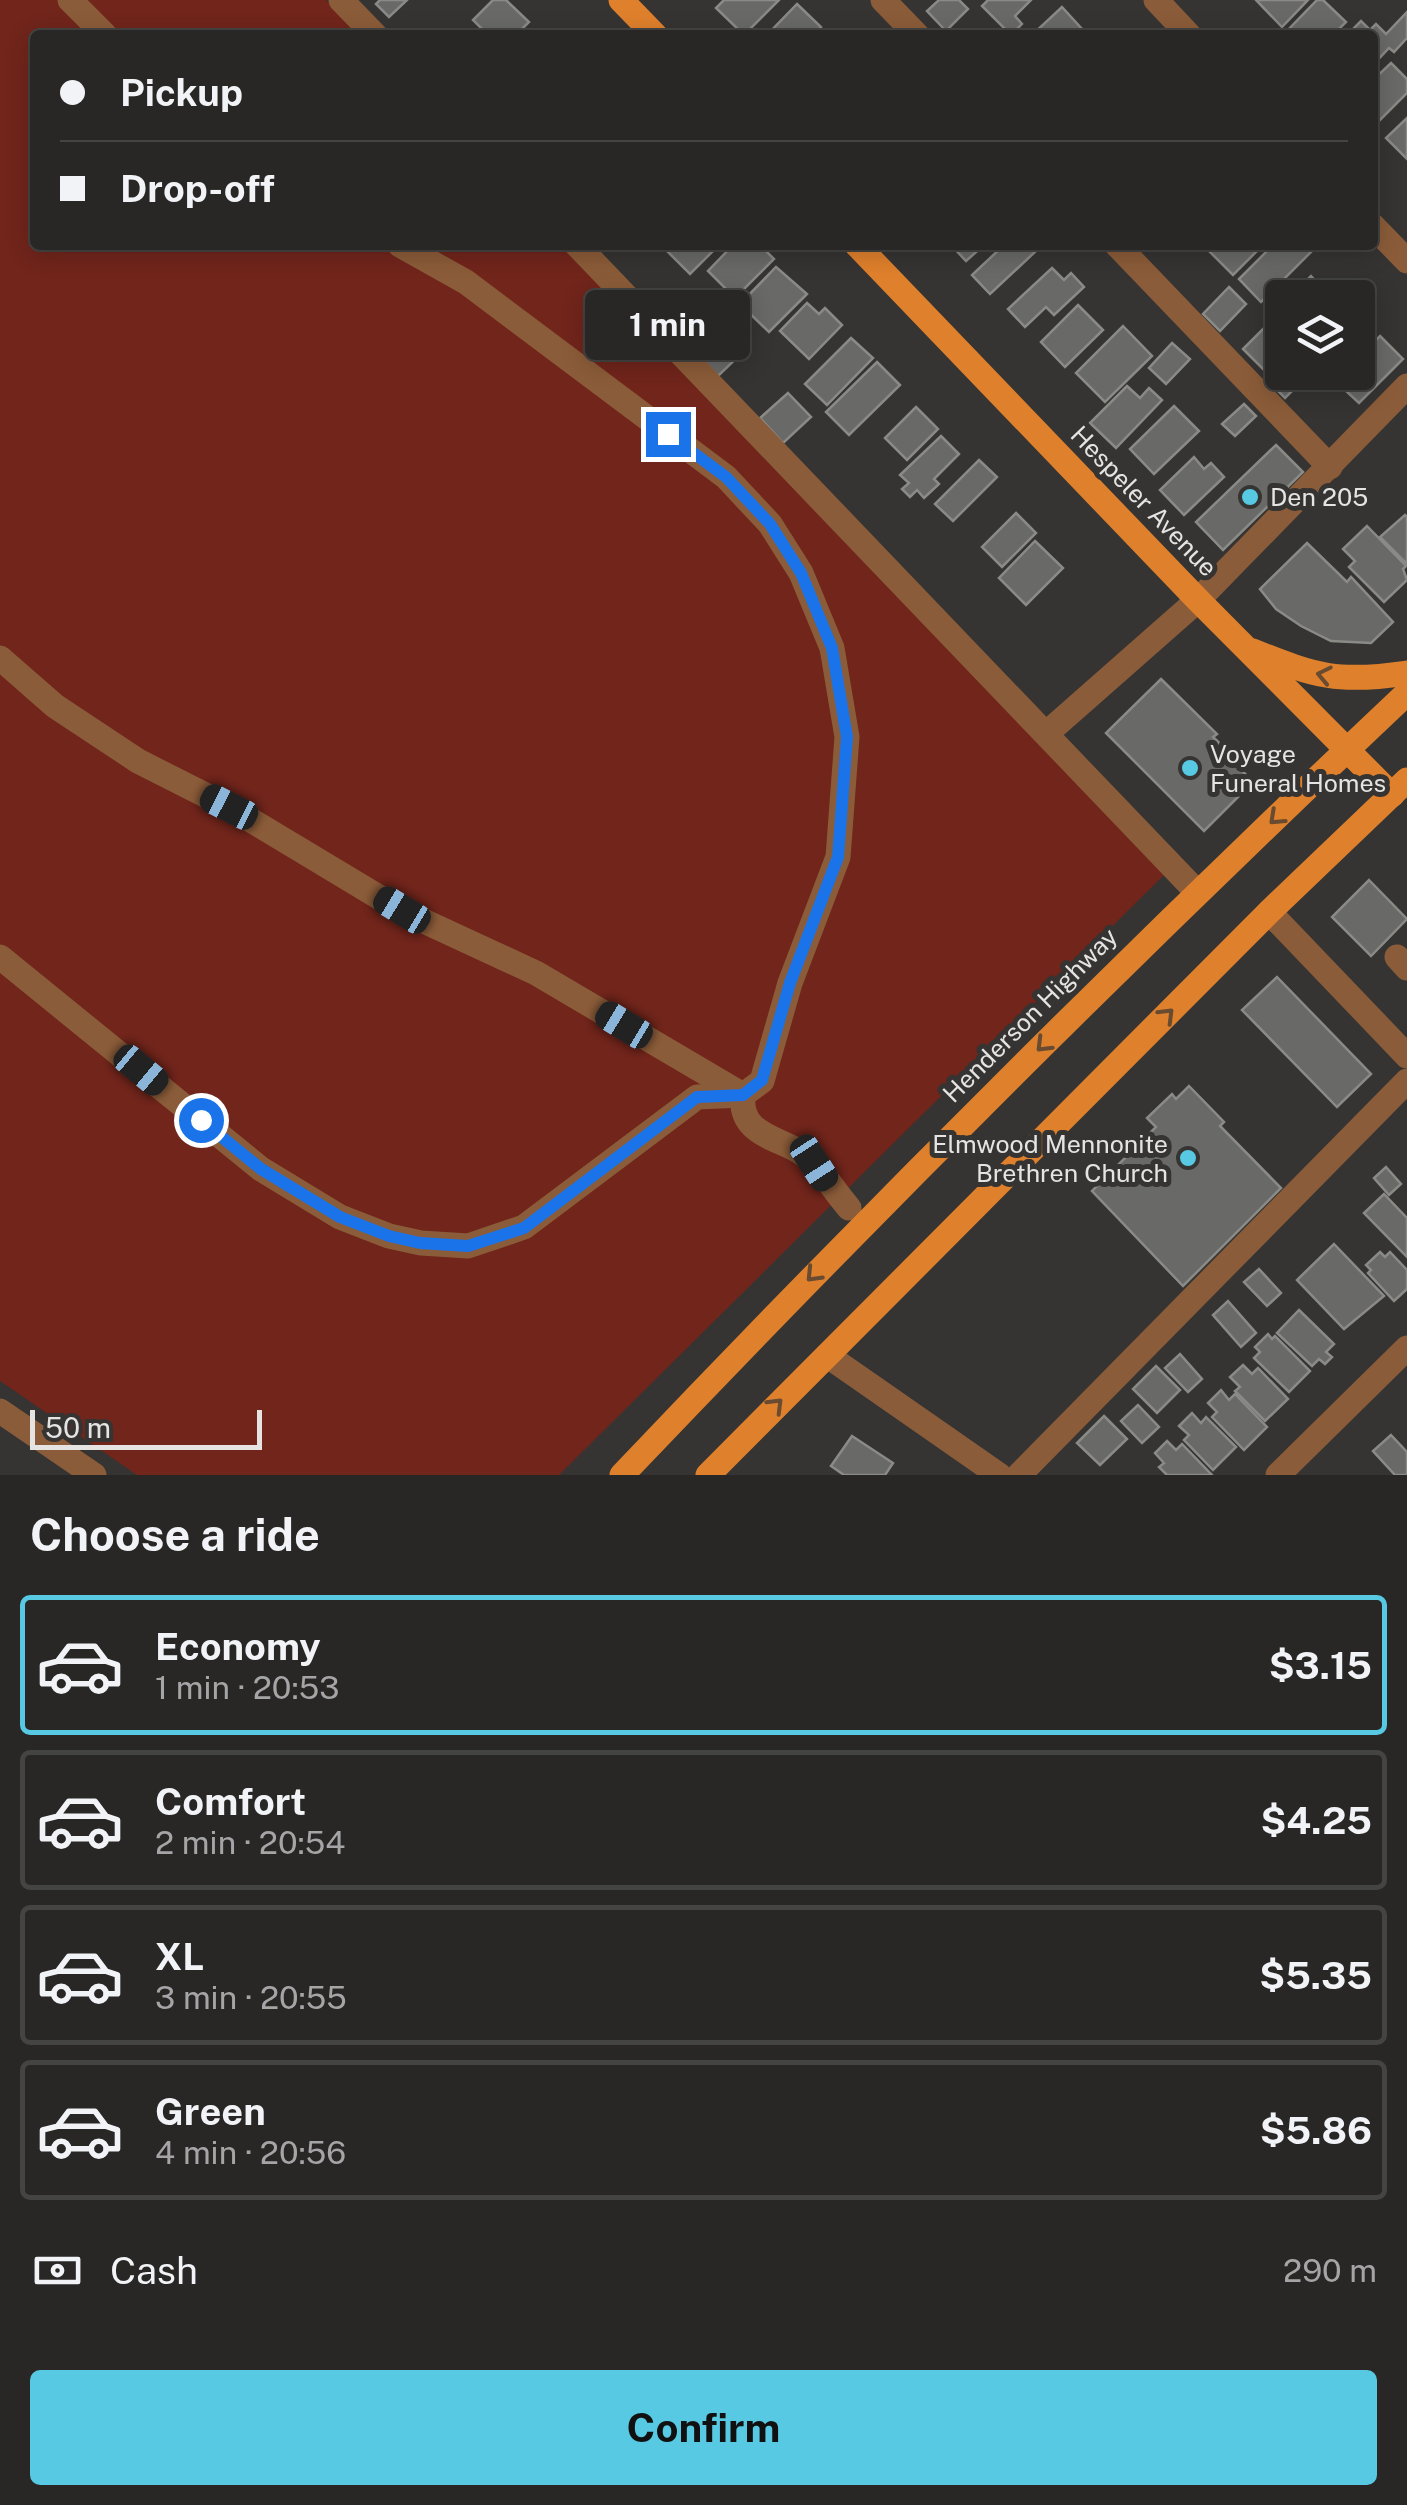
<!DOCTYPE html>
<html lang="en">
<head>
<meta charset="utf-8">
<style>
	:root { --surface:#282726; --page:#302f2e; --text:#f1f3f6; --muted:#a5a5a7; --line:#444443; --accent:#57c9e2 }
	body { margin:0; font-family:"Public Sans",sans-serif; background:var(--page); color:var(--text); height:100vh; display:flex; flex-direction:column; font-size:38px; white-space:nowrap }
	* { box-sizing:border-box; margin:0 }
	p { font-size:32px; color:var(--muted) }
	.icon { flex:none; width:55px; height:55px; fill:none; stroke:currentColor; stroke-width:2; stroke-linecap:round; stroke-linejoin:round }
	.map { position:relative; height:1475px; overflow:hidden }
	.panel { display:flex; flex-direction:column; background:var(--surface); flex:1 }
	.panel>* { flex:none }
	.top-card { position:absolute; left:30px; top:30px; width:1348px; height:220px; border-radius:10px; box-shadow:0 5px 25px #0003,0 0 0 2px var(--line); display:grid; align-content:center; height:220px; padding:0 30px; background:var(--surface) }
	.buttons { position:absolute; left:1265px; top:280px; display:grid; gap:20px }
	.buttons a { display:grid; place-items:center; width:110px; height:110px; border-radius:10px; background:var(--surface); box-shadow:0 5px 25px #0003,0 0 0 2px var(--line); font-size:50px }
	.scale { position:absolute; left:30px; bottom:25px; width:232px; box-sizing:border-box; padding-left:10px; border:5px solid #e5e4e3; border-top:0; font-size:28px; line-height:35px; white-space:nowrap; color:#e5e4e3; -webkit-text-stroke:8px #353432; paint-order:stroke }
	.end { position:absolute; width:45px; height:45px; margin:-22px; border:12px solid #1a73e8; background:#fff; box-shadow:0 0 0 5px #fff }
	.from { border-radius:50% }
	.bubble { position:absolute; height:70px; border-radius:10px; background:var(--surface); box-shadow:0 5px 25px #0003,0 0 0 2px var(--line); font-size:32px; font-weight:700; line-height:70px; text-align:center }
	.car { position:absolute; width:30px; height:60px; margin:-30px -15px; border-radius:12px; box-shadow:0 0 8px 2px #0007; background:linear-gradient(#222 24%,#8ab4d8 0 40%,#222 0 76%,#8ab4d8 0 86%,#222 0) }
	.top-card b { display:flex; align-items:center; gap:35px; height:95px; font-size:38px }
	.top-card b+b { border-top:2px solid var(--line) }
	.top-card i { width:25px; height:25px; background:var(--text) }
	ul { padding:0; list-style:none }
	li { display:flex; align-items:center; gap:30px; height:140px; margin:0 20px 15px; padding:0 10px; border:5px solid var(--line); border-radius:10px }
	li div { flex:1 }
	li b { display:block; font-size:38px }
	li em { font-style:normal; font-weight:700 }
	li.on { border-color:var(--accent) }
	li>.icon { width:90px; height:90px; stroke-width:1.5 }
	h2 { padding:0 30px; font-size:45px; line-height:120px }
	.pay { display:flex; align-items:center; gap:25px; height:110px; padding:0 30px; font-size:38px }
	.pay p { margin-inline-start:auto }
	.button { display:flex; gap:20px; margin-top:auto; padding:20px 30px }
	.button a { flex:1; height:115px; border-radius:10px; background:var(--accent); color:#111; font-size:40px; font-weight:700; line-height:115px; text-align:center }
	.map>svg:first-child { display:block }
	.green { fill:#71251b }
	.building { fill:#696967; stroke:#8a8a87; stroke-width:2.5 }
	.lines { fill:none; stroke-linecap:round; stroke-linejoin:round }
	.minor { stroke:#8b5c39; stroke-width:25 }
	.major { stroke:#df802c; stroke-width:25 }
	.oneway { stroke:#684b30 }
	.route { stroke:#1a73e8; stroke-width:12 }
	.poi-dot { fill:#57c9e2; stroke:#353432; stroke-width:4 }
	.labels { text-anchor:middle; stroke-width:10; stroke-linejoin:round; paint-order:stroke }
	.poi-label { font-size:25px; fill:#e5e4e3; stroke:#353432; text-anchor:start }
	.street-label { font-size:25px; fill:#e5e4e3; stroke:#353432 }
</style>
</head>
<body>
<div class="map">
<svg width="1407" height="1475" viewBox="0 0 1407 1475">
	<rect width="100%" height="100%" fill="#353432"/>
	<path class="green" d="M 0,0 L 326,0 L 360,35 L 35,35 L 35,245 L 562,245 L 1166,873 L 559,1475 L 137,1475 L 0,1381 Z"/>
	<g class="building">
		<path d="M 380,0 L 407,0 L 389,17 L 376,4 Z"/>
		<path d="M 493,0 L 506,0 L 529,22 L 516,35 L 488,35 L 473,20 Z"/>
		<path d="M 724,0 L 779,0 L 744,35 L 716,8 Z"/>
		<path d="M 939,0 L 959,0 L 968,9 L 946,31 L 927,11 Z"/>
		<path d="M 988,0 L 1031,0 L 1015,16 L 1022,24 L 1011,35 L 982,6 Z"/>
		<path d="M 1256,0 L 1308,0 L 1282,27 Z"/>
		<path d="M 1317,0 L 1323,0 L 1346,22 L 1333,35 L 1287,35 L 1285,33 Z"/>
		<path d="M 797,4 L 821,27 L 813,35 L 767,35 Z"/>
		<path d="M 1062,7 L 1082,29 L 1076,35 L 1032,35 Z"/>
		<path d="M 1407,12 L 1407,38 L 1394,52 L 1389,48 L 1372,66 L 1372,35 L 1347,35 L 1361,21 L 1370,30 L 1376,24 L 1386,34 Z"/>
		<path d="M 1391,63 L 1407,79 L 1407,93 L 1372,128 L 1372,81 Z"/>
		<path d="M 1407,118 L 1407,159 L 1386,138 Z"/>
		<path d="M 661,245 L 719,245 L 690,274 Z"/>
		<path d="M 733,245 L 760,245 L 774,259 L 735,298 L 708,271 Z"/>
		<path d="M 951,245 L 984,245 L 966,261 Z"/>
		<path d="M 1004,245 L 1030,245 L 1036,251 L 990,294 L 972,275 Z"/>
		<path d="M 1217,245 L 1263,245 L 1233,275 L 1210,252 Z"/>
		<path d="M 1273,245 L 1308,245 L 1313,250 L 1261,302 L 1239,279 Z"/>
		<path d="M 776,267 L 807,294 L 769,332 L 740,304 Z"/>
		<path d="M 1052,268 L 1064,280 L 1071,273 L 1084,287 L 1054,315 L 1046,307 L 1025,327 L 1008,309 Z"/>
		<path d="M 1311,276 L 1332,298 L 1289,298 Z"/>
		<path d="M 1229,287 L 1246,304 L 1220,331 L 1203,314 Z"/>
		<path d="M 807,303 L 819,314 L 825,308 L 842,325 L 809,359 L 780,331 Z"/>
		<path d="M 1078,305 L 1103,330 L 1065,367 L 1041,342 Z"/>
		<path d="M 722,326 L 745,350 L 718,376 L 695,352 Z"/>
		<path d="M 1123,326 L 1152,356 L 1105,402 L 1076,373 Z"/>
		<path d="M 1264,328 L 1282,347 L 1282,360 L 1268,374 L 1243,349 Z"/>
		<path d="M 1380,336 L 1403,359 L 1359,403 L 1346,391 L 1353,383 L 1343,373 L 1358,372 L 1358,359 Z"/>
		<path d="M 851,338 L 873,358 L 827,405 L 805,384 Z"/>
		<path d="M 1172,343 L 1190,359 L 1166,384 L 1149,368 Z"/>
		<path d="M 877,362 L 900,385 L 849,435 L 826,412 Z"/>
		<path d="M 1282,367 L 1282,372 L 1311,372 L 1285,398 L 1268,381 Z"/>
		<path d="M 1127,386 L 1140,398 L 1149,388 L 1162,400 L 1116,448 L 1090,423 Z"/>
		<path d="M 788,393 L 811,417 L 783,443 L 760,418 Z"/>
		<path d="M 1244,404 L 1256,416 L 1235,436 L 1222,424 Z"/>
		<path d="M 1174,406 L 1199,431 L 1154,474 L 1130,449 Z"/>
		<path d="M 916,407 L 938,429 L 907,460 L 885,438 Z"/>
		<path d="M 941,436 L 959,454 L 934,479 L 939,484 L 924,498 L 917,490 L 910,497 L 902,489 L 909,483 L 900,475 Z"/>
		<path d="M 1276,445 L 1303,472 L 1223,550 L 1196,522 Z"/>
		<path d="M 1194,457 L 1204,469 L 1211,463 L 1224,477 L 1184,515 L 1160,490 Z"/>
		<path d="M 979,460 L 997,477 L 953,521 L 935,504 Z"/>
		<path d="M 1016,513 L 1036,533 L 1002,567 L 982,547 Z"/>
		<path d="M 1405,515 L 1407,517 L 1407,564 L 1380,537 Z"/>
		<path d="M 1367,526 L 1406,566 L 1403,569 L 1407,580 L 1384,602 L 1349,567 L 1355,561 L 1343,549 Z"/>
		<path d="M 1035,541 L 1063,568 L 1026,605 L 999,578 Z"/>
		<path d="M 1307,543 L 1347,582 L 1351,577 L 1393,622 L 1371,643 L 1331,641 L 1301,626 L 1276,609 L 1260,589 Z"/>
		<path d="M 1161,679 L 1217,734 L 1213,737 L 1229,752 L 1226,754 L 1253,782 L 1204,831 L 1106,733 Z"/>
		<path d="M 1369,880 L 1407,919 L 1371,956 L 1332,917 Z"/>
		<path d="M 1277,977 L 1371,1074 L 1337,1107 L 1242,1010 Z"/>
		<path d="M 1189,1086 L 1224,1122 L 1220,1126 L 1281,1188 L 1183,1286 L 1092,1191 L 1156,1127 L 1147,1118 L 1172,1094 L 1176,1099 Z"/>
		<path d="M 1386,1167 L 1401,1184 L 1389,1195 L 1374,1178 Z"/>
		<path d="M 1384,1194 L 1407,1218 L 1407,1257 L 1364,1213 Z"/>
		<path d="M 1334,1244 L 1384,1296 L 1344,1329 L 1297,1280 Z"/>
		<path d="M 1380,1252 L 1385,1257 L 1390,1252 L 1407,1270 L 1407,1289 L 1394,1301 L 1368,1273 L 1371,1270 L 1366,1265 Z"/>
		<path d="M 1259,1269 L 1281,1293 L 1267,1306 L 1244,1282 Z"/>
		<path d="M 1228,1301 L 1256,1333 L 1241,1347 L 1213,1315 Z"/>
		<path d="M 1299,1310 L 1334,1344 L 1326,1352 L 1332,1357 L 1325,1364 L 1319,1359 L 1312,1366 L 1277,1333 Z"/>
		<path d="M 1268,1334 L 1272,1339 L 1275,1336 L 1310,1371 L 1289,1392 L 1254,1358 L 1260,1352 L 1255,1347 Z"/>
		<path d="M 1180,1354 L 1202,1379 L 1188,1392 L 1165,1368 Z"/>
		<path d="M 1243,1365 L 1252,1374 L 1258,1368 L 1288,1399 L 1265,1421 L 1235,1391 L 1240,1387 L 1230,1377 Z"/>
		<path d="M 1156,1366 L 1180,1390 L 1157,1413 L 1133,1389 Z"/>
		<path d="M 1221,1390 L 1229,1400 L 1235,1394 L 1267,1427 L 1244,1450 L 1212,1417 L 1217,1412 L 1208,1403 Z"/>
		<path d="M 1138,1405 L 1159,1427 L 1142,1443 L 1121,1421 Z"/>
		<path d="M 1192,1413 L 1201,1423 L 1206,1417 L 1236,1447 L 1213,1470 L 1184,1440 L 1189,1435 L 1179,1426 Z"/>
		<path d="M 1104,1416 L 1127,1439 L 1100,1465 L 1077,1443 Z"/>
		<path d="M 1391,1435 L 1407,1452 L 1407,1475 L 1395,1475 L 1373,1451 Z"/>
		<path d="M 852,1436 L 893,1463 L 885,1475 L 844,1475 L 831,1466 Z"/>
		<path d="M 1167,1441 L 1176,1450 L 1182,1444 L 1212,1475 L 1167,1475 L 1159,1467 L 1164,1463 L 1155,1453 Z"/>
	</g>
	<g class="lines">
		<g class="minor">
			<path d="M 70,0 L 105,35"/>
			<path d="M 341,0 L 375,35"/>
			<path d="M 883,0 L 917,35"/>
			<path d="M 1156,0 L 1189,35"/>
			<path d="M 1372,225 L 1407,261"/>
			<path d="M 577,245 L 1197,892"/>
			<path d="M 1117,245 L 1330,467"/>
			<path d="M 0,658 L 55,706 L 138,761 L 229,807 L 402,911 L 536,973 L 743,1095"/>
			<path d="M 1047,733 L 1198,600 L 1407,386"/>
			<path d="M 1269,912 L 1407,1056"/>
			<path d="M 0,957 L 261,1169 L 340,1217 L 389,1236 L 421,1243 L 468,1246 L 524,1227 L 697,1097 L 743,1095 L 762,1081 L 790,983 L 838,857 L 847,737 L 832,648 L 801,573 L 770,524 L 726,477 L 466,282 L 400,245"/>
			<path d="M 1397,957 L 1407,968"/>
			<path d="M 743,1095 C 738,1141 791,1137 814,1163 C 826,1177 836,1193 849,1208"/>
			<path d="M 828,1356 L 999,1475"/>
			<path d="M 0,1411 L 94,1475"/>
			<path d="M 1019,1475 L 1407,1081"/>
			<path d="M 1278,1475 L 1407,1348"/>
		</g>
		<g class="major">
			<path d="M 621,0 L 655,35"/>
			<path d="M 857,245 L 1198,600 L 1392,795"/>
			<path d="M 1253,651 C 1317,677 1339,683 1407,673"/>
			<path d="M 622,1475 C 877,1207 1138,947 1407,693"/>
			<path d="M 708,1475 L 1269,912 L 1407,780"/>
		</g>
	</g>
	<defs><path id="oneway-chevron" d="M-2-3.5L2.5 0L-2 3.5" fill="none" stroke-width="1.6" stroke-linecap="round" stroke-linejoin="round" transform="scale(2.5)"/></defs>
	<g class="oneway">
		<use href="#oneway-chevron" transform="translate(1324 675) rotate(-168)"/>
		<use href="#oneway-chevron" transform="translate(1276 818) rotate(137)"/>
		<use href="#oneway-chevron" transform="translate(1167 1015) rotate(-45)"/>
		<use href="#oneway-chevron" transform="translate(1043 1045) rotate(135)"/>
		<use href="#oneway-chevron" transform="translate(813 1275) rotate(134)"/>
		<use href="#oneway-chevron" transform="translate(776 1405) rotate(-45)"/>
	</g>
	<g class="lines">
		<path class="route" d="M 201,1120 L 261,1169 L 340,1217 L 389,1236 L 420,1243 L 468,1246 L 524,1228 L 697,1097 L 743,1095 L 762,1080 L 790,983 L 838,857 L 847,737 L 832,648 L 801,573 L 770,524 L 726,477 L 668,434"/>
	</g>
	<g class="poi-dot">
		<circle cx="1250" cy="497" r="10"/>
		<circle cx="1190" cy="768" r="10"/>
		<circle cx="1188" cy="1158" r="10"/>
	</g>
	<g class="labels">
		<g class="poi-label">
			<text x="1270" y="506">Den 205</text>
			<text x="1210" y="763">Voyage<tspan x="1210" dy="29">Funeral Homes</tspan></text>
			<text x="1168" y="1153" text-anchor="end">Elmwood Mennonite<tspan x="1168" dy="29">Brethren Church</tspan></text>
		</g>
		<g class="street-label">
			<text transform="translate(1144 501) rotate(46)" y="9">Hespeler Avenue</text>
			<text transform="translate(1030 1015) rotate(-45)" y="9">Henderson Highway</text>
		</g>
	</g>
</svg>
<div class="buttons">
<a><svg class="icon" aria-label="layers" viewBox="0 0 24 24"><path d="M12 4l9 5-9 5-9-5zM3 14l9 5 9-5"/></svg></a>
</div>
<div class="scale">50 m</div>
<i class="end from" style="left:201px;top:1120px"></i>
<i class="end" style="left:668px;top:434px"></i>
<div class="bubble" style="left:585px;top:290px;width:165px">1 min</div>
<i class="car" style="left:229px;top:807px;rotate:297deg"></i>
<i class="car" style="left:402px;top:910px;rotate:301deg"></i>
<i class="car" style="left:624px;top:1025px;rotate:301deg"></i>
<i class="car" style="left:141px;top:1070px;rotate:130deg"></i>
<i class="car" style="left:814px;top:1163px;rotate:147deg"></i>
<div class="top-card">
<b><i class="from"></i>Pickup</b>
<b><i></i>Drop-off</b>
</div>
</div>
<section class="panel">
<h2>Choose a ride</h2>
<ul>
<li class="on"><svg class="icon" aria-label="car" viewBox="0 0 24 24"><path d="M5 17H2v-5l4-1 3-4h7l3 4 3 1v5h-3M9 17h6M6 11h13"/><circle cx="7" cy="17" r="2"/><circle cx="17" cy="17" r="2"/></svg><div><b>Economy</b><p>1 min · 20:53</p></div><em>$3.15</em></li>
<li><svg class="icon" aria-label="car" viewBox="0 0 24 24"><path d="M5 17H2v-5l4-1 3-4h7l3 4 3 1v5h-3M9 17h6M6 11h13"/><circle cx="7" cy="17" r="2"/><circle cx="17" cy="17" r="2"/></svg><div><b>Comfort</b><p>2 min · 20:54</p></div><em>$4.25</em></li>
<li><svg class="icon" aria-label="car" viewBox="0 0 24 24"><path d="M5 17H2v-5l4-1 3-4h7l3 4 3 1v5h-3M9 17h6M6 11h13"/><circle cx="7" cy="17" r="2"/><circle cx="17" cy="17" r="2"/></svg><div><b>XL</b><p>3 min · 20:55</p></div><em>$5.35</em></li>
<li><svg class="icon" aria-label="car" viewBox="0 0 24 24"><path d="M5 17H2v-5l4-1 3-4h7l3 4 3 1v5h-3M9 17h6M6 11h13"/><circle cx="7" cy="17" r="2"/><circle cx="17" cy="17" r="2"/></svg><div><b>Green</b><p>4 min · 20:56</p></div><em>$5.86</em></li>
</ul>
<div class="pay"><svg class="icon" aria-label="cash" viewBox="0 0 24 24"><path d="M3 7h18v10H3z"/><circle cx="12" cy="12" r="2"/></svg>Cash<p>290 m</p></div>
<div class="button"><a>Confirm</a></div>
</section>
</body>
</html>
